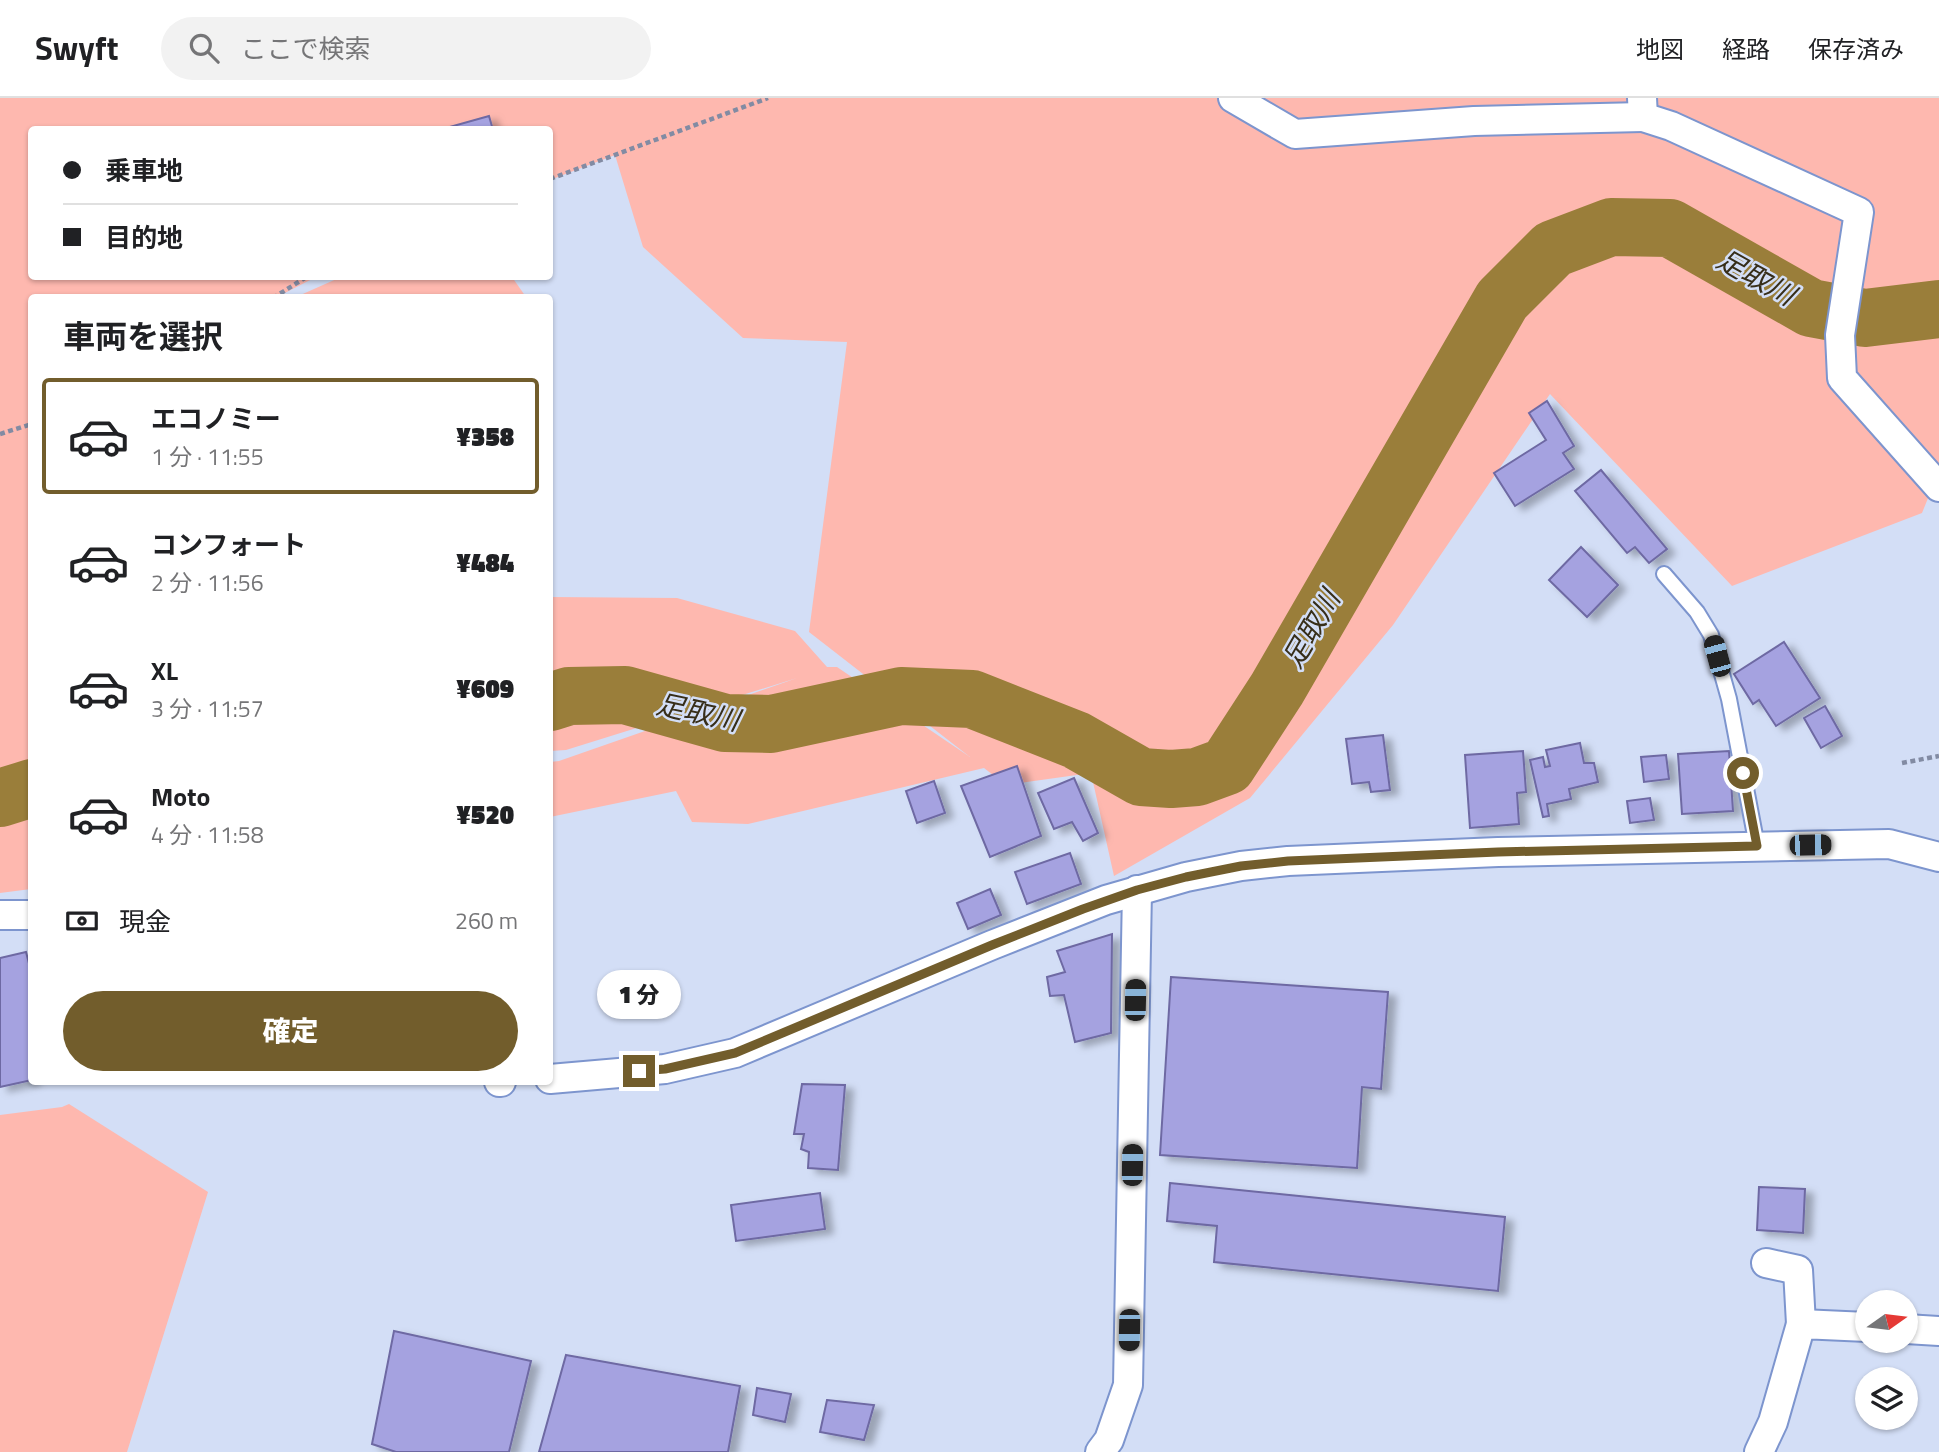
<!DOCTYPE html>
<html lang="ja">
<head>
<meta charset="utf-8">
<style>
	:root { --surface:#fff; --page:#f2f2f2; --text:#202124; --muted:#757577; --line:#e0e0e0; --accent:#725d2c }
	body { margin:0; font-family:"Titillium Web","Noto Sans JP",sans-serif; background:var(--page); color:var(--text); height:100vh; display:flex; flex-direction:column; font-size:26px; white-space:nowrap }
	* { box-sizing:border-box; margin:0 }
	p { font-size:23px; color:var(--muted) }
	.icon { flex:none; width:38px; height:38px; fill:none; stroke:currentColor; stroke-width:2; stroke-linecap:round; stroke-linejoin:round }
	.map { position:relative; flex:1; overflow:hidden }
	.side { position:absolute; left:28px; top:196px; width:525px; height:791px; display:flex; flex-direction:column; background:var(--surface); border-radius:7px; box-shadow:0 2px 5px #0004 }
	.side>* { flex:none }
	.guide { position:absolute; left:28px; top:28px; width:525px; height:154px; border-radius:7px; box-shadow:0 2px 5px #0004; display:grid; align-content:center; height:154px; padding:0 35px; background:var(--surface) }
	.needle { width:46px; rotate:76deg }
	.fabs { position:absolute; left:1855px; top:1192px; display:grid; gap:14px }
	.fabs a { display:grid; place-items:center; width:63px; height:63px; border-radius:50%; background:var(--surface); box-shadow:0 2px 5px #0004; font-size:35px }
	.end { position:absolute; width:32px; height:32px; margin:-16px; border:9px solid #725d2c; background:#fff; box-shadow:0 0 0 4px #fff }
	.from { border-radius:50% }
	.bubble { position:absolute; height:49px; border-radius:24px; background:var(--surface); box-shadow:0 2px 5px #0004; font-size:23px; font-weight:800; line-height:49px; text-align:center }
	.car { position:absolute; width:21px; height:42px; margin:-21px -10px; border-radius:9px; box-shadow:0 0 5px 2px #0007; background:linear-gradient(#222 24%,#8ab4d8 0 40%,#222 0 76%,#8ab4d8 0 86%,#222 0) }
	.guide b { display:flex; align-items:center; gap:24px; height:66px; font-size:26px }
	.guide b+b { border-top:2px solid var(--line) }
	.guide i { width:18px; height:18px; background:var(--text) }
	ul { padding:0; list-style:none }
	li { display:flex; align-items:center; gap:21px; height:116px; margin:0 14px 10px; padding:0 21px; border:4px solid transparent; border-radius:7px }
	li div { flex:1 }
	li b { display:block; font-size:26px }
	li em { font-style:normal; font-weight:800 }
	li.current { border-color:var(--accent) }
	li>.icon { width:63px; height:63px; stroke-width:1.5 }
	h2 { padding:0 35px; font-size:32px; line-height:84px }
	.pay { display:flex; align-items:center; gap:18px; height:77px; padding:0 35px; font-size:26px }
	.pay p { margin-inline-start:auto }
	.primary-button { display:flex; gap:14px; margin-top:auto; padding:14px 35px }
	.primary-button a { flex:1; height:80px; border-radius:42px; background:var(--accent); color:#fff; font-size:28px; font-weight:800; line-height:80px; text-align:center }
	header { display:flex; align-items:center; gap:42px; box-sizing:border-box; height:98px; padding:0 35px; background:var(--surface); border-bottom:2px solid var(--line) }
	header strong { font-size:33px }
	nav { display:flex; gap:38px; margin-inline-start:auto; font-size:24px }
	.search { width:490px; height:63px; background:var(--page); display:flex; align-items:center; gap:18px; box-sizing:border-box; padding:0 24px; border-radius:38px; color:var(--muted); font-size:26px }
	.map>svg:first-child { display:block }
	.green { fill:#feb8af }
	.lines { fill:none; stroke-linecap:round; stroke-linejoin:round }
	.river { stroke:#9a7e3a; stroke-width:58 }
	.building { fill:#a5a2e0; stroke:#6e69a3; stroke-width:2; filter:url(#shadow) }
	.lane-casing { stroke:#7d95ce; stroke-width:18 }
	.street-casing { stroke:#7d95ce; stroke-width:32 }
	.path { stroke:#828ba3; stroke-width:4.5; stroke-dasharray:5 3.5; stroke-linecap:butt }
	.lane { stroke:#fff; stroke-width:14 }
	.street { stroke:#fff; stroke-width:28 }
	.route { stroke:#725d2c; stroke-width:9 }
	.labels { text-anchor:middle; stroke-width:5; stroke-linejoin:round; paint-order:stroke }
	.water-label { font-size:28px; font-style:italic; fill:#372e19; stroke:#d3def6 }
</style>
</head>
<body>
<header>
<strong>Swyft</strong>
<div class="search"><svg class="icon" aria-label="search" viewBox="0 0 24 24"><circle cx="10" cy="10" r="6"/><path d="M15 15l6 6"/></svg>ここで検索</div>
<nav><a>地図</a><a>経路</a><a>保存済み</a></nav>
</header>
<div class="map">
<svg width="1939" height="1354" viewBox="0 0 1939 1354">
	<defs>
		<filter id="shadow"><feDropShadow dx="8" dy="4.5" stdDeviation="3.5" flood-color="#0004"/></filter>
	</defs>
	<rect width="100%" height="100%" fill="#d3def6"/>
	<g class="green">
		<path d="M 0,0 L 1939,0 L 1939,373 L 1922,415 L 1732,488 L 1550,296 L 1393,527 L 1250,700 L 1114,778 L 1091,675 L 1006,687 L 984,670 L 748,726 L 692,724 L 676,693 L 550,719 L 550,664 L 559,663 L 797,580 L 566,652 L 550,653 L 550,499 L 677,500 L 795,533 L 827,569 L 837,569 L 970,659 L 809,534 L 847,244 L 743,240 L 643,149 L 615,57 L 550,82 L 550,32 L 32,32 L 32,178 L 316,179 L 277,199 L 32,200 L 31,666 L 0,672 Z"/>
		<path d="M 341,179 L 512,179 L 526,199 L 296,199 Z"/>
		<path d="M 0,677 L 31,678 L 31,791 L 0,795 Z"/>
		<path d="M 69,1006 L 208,1094 L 127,1354 L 0,1354 L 0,1017 L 62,1009 Z"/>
	</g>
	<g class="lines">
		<g class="river">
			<path d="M 550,604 L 569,598 L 625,597 L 725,625 L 771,626 L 901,598 L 972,601 L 1076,642 L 1141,679 L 1171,681 L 1197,679 L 1227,668 L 1277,591 L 1502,202 L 1553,151 L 1611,129 L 1670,130 L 1811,210 L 1865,220 L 1939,211"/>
			<path d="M 0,700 L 32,690"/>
		</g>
	</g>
	<g class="building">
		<path d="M 489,18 L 493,32 L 446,32 L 446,30 Z"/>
		<path d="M 1547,303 L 1574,348 L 1563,355 L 1574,371 L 1515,408 L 1494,375 L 1546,342 L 1529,315 Z"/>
		<path d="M 1601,372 L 1667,451 L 1649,465 L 1635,449 L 1627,455 L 1575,393 Z"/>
		<path d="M 1581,449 L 1618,487 L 1587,519 L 1549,482 Z"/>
		<path d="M 1784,544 L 1820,600 L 1776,628 L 1759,602 L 1753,606 L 1734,576 Z"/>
		<path d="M 1825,608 L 1842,638 L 1821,650 L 1804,620 Z"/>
		<path d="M 1383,637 L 1390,692 L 1371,694 L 1369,684 L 1352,686 L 1346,641 Z"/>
		<path d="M 1580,645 L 1584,665 L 1594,665 L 1598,684 L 1569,691 L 1571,701 L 1547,706 L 1549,718 L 1543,719 L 1530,662 L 1543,659 L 1545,669 L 1550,668 L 1546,652 Z"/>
		<path d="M 1523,653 L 1526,694 L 1517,695 L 1519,726 L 1470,730 L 1465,657 Z"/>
		<path d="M 1729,653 L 1733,713 L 1682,716 L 1678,656 Z"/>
		<path d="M 1666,657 L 1669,681 L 1644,684 L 1641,659 Z"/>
		<path d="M 1017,668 L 1041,738 L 990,759 L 961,688 Z"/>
		<path d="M 1074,680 L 1098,735 L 1083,743 L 1072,724 L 1054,731 L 1038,695 Z"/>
		<path d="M 934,683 L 945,715 L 917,725 L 906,693 Z"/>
		<path d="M 1650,700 L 1654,722 L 1630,725 L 1627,703 Z"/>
		<path d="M 1070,755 L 1081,786 L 1027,806 L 1015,774 Z"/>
		<path d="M 990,791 L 1001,817 L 968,831 L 957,805 Z"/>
		<path d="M 1112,836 L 1111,935 L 1075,944 L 1064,897 L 1050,898 L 1047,879 L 1065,874 L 1057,853 Z"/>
		<path d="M 26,854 L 32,877 L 32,982 L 0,989 L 0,860 Z"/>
		<path d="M 1171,879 L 1388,894 L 1381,991 L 1362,989 L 1357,1070 L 1160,1057 Z"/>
		<path d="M 802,986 L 845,987 L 838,1072 L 808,1070 L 809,1054 L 801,1051 L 804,1036 L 794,1036 Z"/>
		<path d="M 1170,1085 L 1505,1119 L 1498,1193 L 1214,1164 L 1217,1128 L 1167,1123 Z"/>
		<path d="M 1759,1089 L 1805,1091 L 1803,1135 L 1757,1132 Z"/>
		<path d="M 820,1095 L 825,1131 L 736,1143 L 731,1107 Z"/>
		<path d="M 394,1233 L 531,1263 L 509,1354 L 396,1354 L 372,1346 Z"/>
		<path d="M 566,1257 L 740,1288 L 728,1354 L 539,1354 Z"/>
		<path d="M 757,1290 L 791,1296 L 785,1324 L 753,1317 Z"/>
		<path d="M 827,1302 L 874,1307 L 864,1342 L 820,1334 Z"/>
	</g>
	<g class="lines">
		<defs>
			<path id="lane" d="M 1664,476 L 1697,514 L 1711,537 L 1729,601 L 1757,748"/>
			<g id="street">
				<path d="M 1233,0 L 1295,36 L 1474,23 L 1643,19"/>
				<path d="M 1642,0 L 1643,19 L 1671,28 L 1859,114 L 1840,237 L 1842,280 L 1939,389"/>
				<path d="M 0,817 L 32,817"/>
				<path d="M 550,981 L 665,971 L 735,955 L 992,847 L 1106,802 L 1186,779 L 1241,768 L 1288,763 L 1498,754 L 1889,746 L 1939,759"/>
				<path d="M 499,984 L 501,984"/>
				<path d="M 1766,1165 L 1798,1172 L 1801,1226"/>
				<path d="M 1906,1231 L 1939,1233"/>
				<path d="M 1100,1354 L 1109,1342 L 1128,1287 L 1137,792"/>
				<path d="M 1759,1354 L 1773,1324 L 1801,1226 L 1867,1229"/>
			</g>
		</defs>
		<use href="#lane" class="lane-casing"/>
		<use href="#street" class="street-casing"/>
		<g class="path">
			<path d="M 550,81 L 768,0"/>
			<path d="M 273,200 L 308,178"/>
			<path d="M 0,336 L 32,326"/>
			<path d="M 1902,665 L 1939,658"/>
		</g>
		<use href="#lane" class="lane"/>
		<use href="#street" class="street"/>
	</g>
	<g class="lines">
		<path class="route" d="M 639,973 L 665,971 L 735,955 L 992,847 L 1083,811 L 1137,792 L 1186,779 L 1241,768 L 1288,763 L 1498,754 L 1757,748 L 1743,675"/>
	</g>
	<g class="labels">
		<g class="water-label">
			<text transform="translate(1756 179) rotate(29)" y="10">足取川</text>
			<text transform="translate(1311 531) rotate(-60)" y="10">足取川</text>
			<text transform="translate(698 614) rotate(12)" y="10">足取川</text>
		</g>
	</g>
</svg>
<div class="fabs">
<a><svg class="needle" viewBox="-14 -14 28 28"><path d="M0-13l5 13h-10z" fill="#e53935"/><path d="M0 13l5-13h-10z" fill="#757577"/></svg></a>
<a><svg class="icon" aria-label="layers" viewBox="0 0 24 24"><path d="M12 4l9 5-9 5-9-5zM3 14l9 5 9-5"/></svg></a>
</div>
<i class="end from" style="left:1743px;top:675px"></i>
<i class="end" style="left:639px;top:973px"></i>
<div class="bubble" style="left:597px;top:872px;width:84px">1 分</div>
<i class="car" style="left:1717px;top:558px;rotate:345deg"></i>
<i class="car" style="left:1810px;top:747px;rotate:89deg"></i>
<i class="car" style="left:1135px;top:902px;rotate:1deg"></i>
<i class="car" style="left:1132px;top:1067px;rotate:1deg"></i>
<i class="car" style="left:1129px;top:1232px;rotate:181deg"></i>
<div class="guide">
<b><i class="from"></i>乗車地</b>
<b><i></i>目的地</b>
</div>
<section class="side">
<h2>車両を選択</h2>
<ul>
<li class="current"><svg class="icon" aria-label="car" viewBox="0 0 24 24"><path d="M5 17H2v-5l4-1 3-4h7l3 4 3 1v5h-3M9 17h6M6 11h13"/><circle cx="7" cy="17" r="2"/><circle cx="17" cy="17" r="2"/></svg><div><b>エコノミー</b><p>1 分 · 11:55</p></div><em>¥358</em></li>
<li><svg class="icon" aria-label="car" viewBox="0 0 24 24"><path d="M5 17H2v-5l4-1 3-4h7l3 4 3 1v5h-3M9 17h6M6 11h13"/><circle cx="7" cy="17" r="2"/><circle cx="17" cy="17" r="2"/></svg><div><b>コンフォート</b><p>2 分 · 11:56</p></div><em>¥484</em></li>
<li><svg class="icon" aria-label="car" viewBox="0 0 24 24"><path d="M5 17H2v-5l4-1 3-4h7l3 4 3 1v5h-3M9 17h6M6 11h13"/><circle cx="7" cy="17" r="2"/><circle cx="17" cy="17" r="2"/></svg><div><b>XL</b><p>3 分 · 11:57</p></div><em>¥609</em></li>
<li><svg class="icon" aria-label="car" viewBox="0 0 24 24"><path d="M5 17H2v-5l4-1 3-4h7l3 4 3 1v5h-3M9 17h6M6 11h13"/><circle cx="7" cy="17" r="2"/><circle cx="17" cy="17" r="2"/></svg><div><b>Moto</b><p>4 分 · 11:58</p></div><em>¥520</em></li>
</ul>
<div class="pay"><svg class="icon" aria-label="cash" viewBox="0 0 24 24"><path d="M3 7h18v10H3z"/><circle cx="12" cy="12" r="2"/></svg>現金<p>260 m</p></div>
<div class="primary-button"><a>確定</a></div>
</section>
</div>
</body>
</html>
